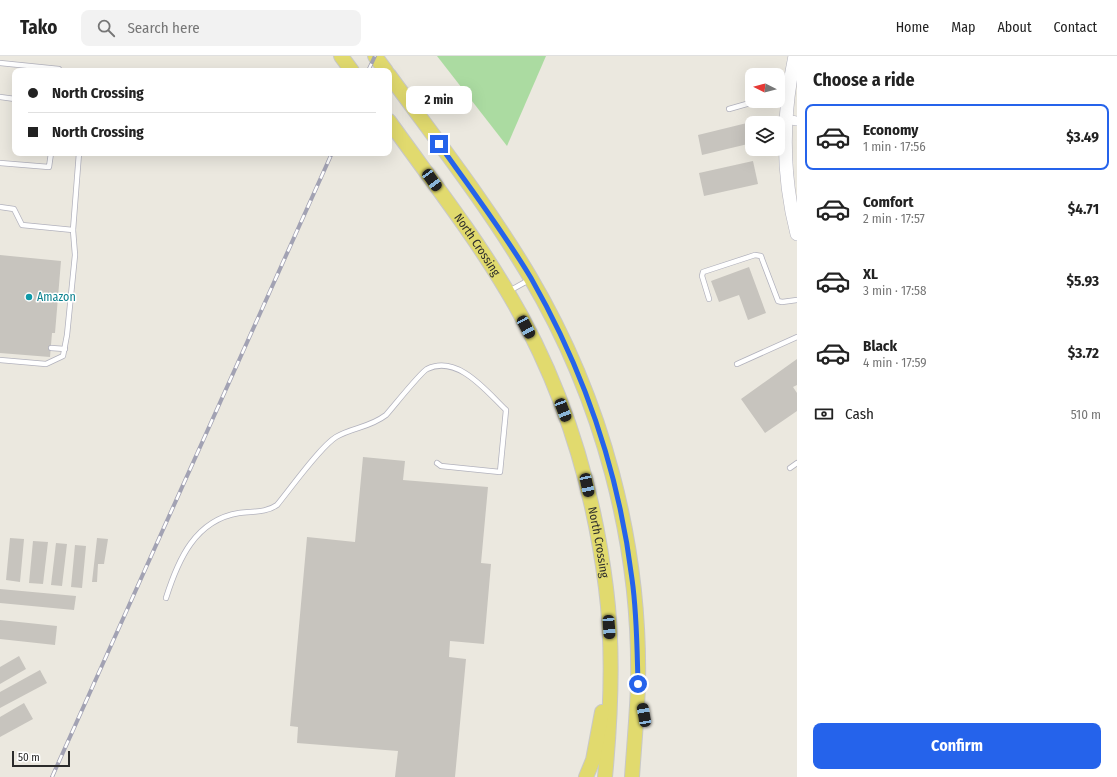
<!DOCTYPE html>
<html lang="en">
<head>
<meta charset="utf-8">
<style>
	:root { --surface:#fff; --page:#f2f2f2; --text:#222; --muted:#767676; --line:#e0e0e0; --accent:#2563eb }
	body { margin:0; font-family:"Fira Sans Condensed",sans-serif; background:var(--page); color:var(--text); height:100vh; display:flex; flex-direction:column; font-size:15px; white-space:nowrap }
	* { box-sizing:border-box; margin:0 }
	p { font-size:13px; color:var(--muted) }
	.icon { flex:none; width:22px; height:22px; fill:none; stroke:currentColor; stroke-width:2; stroke-linecap:round; stroke-linejoin:round }
	.map { position:relative; flex:1; overflow:hidden }
	.details { display:flex; flex-direction:column; background:var(--surface); width:320px }
	.details>* { flex:none }
	.banner { position:absolute; left:12px; top:12px; width:380px; height:88px; border-radius:8px; box-shadow:0 4px 16px #0002; display:grid; align-content:center; height:88px; padding:0 16px; background:var(--surface) }
	.needle { width:26px; rotate:276deg }
	.tools { position:absolute; left:745px; top:12px; display:grid; gap:8px }
	.tools a { display:grid; place-items:center; width:40px; height:40px; border-radius:8px; background:var(--surface); box-shadow:0 4px 16px #0002; font-size:20px }
	.scale { position:absolute; left:12px; bottom:10px; width:58px; box-sizing:border-box; padding-left:4px; border:2px solid #2b2b2b; border-top:0; font-size:11px; line-height:14px; white-space:nowrap; color:#2b2b2b; -webkit-text-stroke:3px #fff; paint-order:stroke }
	.end { position:absolute; width:18px; height:18px; margin:-9px; border:5px solid #2563eb; background:#fff; box-shadow:0 0 0 2px #fff }
	.from { border-radius:50% }
	.bubble { position:absolute; height:28px; border-radius:8px; background:var(--surface); box-shadow:0 4px 16px #0002; font-size:13px; font-weight:700; line-height:28px; text-align:center }
	.car { position:absolute; width:12px; height:24px; margin:-12px -6px; border-radius:5px; box-shadow:0 0 3px 1px #0007; background:linear-gradient(#222 24%,#8ab4d8 0 40%,#222 0 76%,#8ab4d8 0 86%,#222 0) }
	.banner b { display:flex; align-items:center; gap:14px; height:38px; font-size:15px }
	.banner b+b { border-top:1px solid var(--line) }
	.banner i { width:10px; height:10px; background:var(--text) }
	ul { padding:0; list-style:none }
	li { display:flex; align-items:center; gap:12px; height:66px; margin:0 8px 6px; padding:0 8px; border:2px solid transparent; border-radius:8px }
	li div { flex:1 }
	li b { display:block; font-size:15px }
	li em { font-style:normal; font-weight:700 }
	li.active { border-color:var(--accent) }
	li>.icon { width:36px; height:36px; stroke-width:1.5 }
	h2 { padding:0 16px; font-size:18px; line-height:48px }
	.pay { display:flex; align-items:center; gap:10px; height:44px; padding:0 16px; font-size:15px }
	.pay p { margin-inline-start:auto }
	.action { display:flex; gap:8px; margin-top:auto; padding:8px 16px }
	.action a { flex:1; height:46px; border-radius:8px; background:var(--accent); color:#fff; font-size:16px; font-weight:700; line-height:46px; text-align:center }
	header { display:flex; align-items:center; gap:24px; box-sizing:border-box; height:56px; padding:0 20px; background:var(--surface); border-bottom:1px solid var(--line) }
	header strong { font-size:19px }
	nav { display:flex; gap:22px; margin-inline-start:auto; font-size:14px }
	.search { width:280px; height:36px; background:var(--page); display:flex; align-items:center; gap:10px; box-sizing:border-box; padding:0 14px; border-radius:8px; color:var(--muted); font-size:15px }
	main { display:flex; flex:1; min-height:0 }
	.map>svg:first-child { display:block }
	.green { fill:#abdba1 }
	.building { fill:#c7c4be }
	.lines { fill:none; stroke-linecap:round; stroke-linejoin:round }
	.service-casing { stroke:#b2b2bd; stroke-width:6 }
	.minor-casing { stroke:#b2b2bd; stroke-width:10 }
	.secondary-casing { stroke:#b2b2bd; stroke-width:14 }
	.primary-casing { stroke:#c8c8c8; stroke-width:16 }
	.service { stroke:#fff; stroke-width:4.5 }
	.minor { stroke:#fff; stroke-width:9 }
	.secondary { stroke:#fff; stroke-width:13 }
	.primary { stroke:#e1da6e; stroke-width:14 }
	.rail-casing { stroke:#a2a2b3; stroke-width:4 }
	.rail { stroke:#fff; stroke-width:2.5; stroke-dasharray:8; stroke-linecap:butt }
	.route { stroke:#2563eb; stroke-width:5 }
	.culture-dot { fill:#0f9aa8; stroke:#fff; stroke-width:1.5 }
	.labels { text-anchor:middle; stroke-width:3; stroke-linejoin:round; paint-order:stroke }
	.street-label { font-size:12px; fill:#2b2b2b; stroke:#fff }
	.culture-label { font-size:12px; fill:#0d838f; stroke:#fff; text-anchor:start }
</style>
</head>
<body>
<header>
<strong>Tako</strong>
<div class="search"><svg class="icon" aria-label="search" viewBox="0 0 24 24"><circle cx="10" cy="10" r="6"/><path d="M15 15l6 6"/></svg>Search here</div>
<nav><a>Home</a><a>Map</a><a>About</a><a>Contact</a></nav>
</header>
<main>
<div class="map">
<svg width="797" height="721" viewBox="0 0 797 721">
	<rect width="100%" height="100%" fill="#ebe8df"/>
	<path class="green" d="M 437,0 L 546,0 L 507,90 Z"/>
	<g class="building">
		<path d="M 751,66 L 752,87 L 702,99 L 698,79 Z"/>
		<path d="M 753,105 L 758,128 L 704,140 L 699,117 Z"/>
		<path d="M 0,199 L 61,205 L 55,277 L 52,277 L 50,301 L 0,297 Z"/>
		<path d="M 749,211 L 766,257 L 748,264 L 739,239 L 719,246 L 711,225 Z"/>
		<path d="M 797,303 L 797,329 L 793,331 L 797,337 L 797,355 L 765,377 L 741,343 Z"/>
		<path d="M 363,401 L 405,405 L 403,424 L 488,431 L 481,507 L 491,508 L 484,588 L 450,585 L 449,601 L 466,603 L 455,721 L 395,721 L 398,695 L 297,687 L 298,671 L 290,670 L 307,481 L 355,486 Z"/>
		<path d="M 10,482 L 24,483 L 20,526 L 6,524 Z"/>
		<path d="M 97,482 L 108,483 L 104,508 L 98,508 L 97,526 L 92,526 Z"/>
		<path d="M 33,485 L 48,486 L 43,528 L 29,527 Z"/>
		<path d="M 56,487 L 67,488 L 62,530 L 51,529 Z"/>
		<path d="M 75,489 L 86,490 L 82,532 L 71,531 Z"/>
		<path d="M 0,533 L 76,540 L 74,554 L 0,547 Z"/>
		<path d="M 0,564 L 57,570 L 55,589 L 0,583 Z"/>
		<path d="M 19,600 L 26,613 L 0,628 L 0,611 Z"/>
		<path d="M 40,614 L 47,627 L 0,652 L 0,636 Z"/>
		<path d="M 24,647 L 33,663 L 0,681 L 0,661 Z"/>
	</g>
	<g class="lines">
		<defs>
			<g id="service">
				<path d="M 0,7 L 59,13 L 59,15"/>
				<path d="M 778,33 L 788,30"/>
				<path d="M 0,41 L 15,43"/>
				<path d="M 729,53 L 757,45"/>
				<path d="M 0,107 L 49,111 L 51,97"/>
				<path d="M 0,151 L 14,153 L 22,169 L 73,174"/>
				<path d="M 509,235 L 529,224"/>
				<path d="M 709,243 L 702,220 L 703,216 L 755,199 L 761,200 L 762,203 L 778,245 L 782,246 L 797,244"/>
				<path d="M 51,292 L 65,293"/>
				<path d="M 0,304 L 46,308 L 63,300 L 67,279 L 75,199 L 73,174 L 79,97"/>
				<path d="M 737,308 L 797,281"/>
				<path d="M 790,412 L 797,407"/>
				<path d="M 166,542 C 178,504 195,464 239,457 C 252,455 266,457 277,449 C 291,432 320,391 336,381 C 353,371 369,372 386,359 C 394,350 420,317 427,313 C 458,298 487,336 506,354 L 500,416 L 441,410 L 437,407"/>
			</g>
			<path id="minor" d="M 786,63 L 797,65"/>
			<path id="secondary" d="M 795,0 C 782,59 782,120 797,178"/>
			<g id="primary">
				<path d="M 341,0 L 352,15"/>
				<path d="M 375,0 L 386,15"/>
				<path d="M 389,19 C 437,85 488,150 530,221 C 602,343 641,487 638,629 C 637,660 634,690 632,721"/>
				<path id="s1" d="M 389,65 C 429,121 472,176 507,235 C 561,325 593,428 606,532 C 614,594 611,658 605,721"/>
				<path d="M 586,721 L 593,704 L 602,656"/>
			</g>
		</defs>
		<use href="#service" class="service-casing"/>
		<use href="#minor" class="minor-casing"/>
		<use href="#secondary" class="secondary-casing"/>
		<use href="#primary" class="primary-casing"/>
		<use href="#service" class="service"/>
		<use href="#minor" class="minor"/>
		<use href="#secondary" class="secondary"/>
		<use href="#primary" class="primary"/>
		<defs>
			<g id="rail">
				<path d="M 368,15 L 375,0"/>
				<path d="M 52,721 L 332,97"/>
			</g>
		</defs>
		<use href="#rail" class="rail-casing"/>
		<use href="#rail" class="rail"/>
	</g>
	<g class="lines">
		<path class="route" d="M 439,88 C 470,132 503,175 531,222 C 584,315 619,417 632,523 C 637,558 637,593 638,628"/>
	</g>
	<circle class="culture-dot" cx="29" cy="241" r="4"/>
	<g class="labels">
		<g class="street-label">
			<text dy="4" stroke="none"><textPath href="#s1" startOffset="152">North Crossing</textPath></text>
			<text dy="4" stroke="none"><textPath href="#s1" startOffset="476">North Crossing</textPath></text>
		</g>
		<g class="culture-label">
			<text x="37" y="245">Amazon</text>
		</g>
	</g>
</svg>
<div class="tools">
<a><svg class="needle" viewBox="-14 -14 28 28"><path d="M0-13l5 13h-10z" fill="#e53935"/><path d="M0 13l5-13h-10z" fill="#767676"/></svg></a>
<a><svg class="icon" aria-label="layers" viewBox="0 0 24 24"><path d="M12 4l9 5-9 5-9-5zM3 14l9 5 9-5"/></svg></a>
</div>
<div class="scale">50 m</div>
<i class="end from" style="left:638px;top:628px"></i>
<i class="end" style="left:439px;top:88px"></i>
<div class="bubble" style="left:406px;top:30px;width:66px">2 min</div>
<i class="car" style="left:432px;top:124px;rotate:144deg"></i>
<i class="car" style="left:526px;top:271px;rotate:152deg"></i>
<i class="car" style="left:563px;top:354px;rotate:159deg"></i>
<i class="car" style="left:587px;top:429px;rotate:168deg"></i>
<i class="car" style="left:609px;top:571px;rotate:176deg"></i>
<i class="car" style="left:644px;top:659px;rotate:350deg"></i>
<div class="banner">
<b><i class="from"></i>North Crossing</b>
<b><i></i>North Crossing</b>
</div>
</div>
<section class="details">
<h2>Choose a ride</h2>
<ul>
<li class="active"><svg class="icon" aria-label="car" viewBox="0 0 24 24"><path d="M5 17H2v-5l4-1 3-4h7l3 4 3 1v5h-3M9 17h6M6 11h13"/><circle cx="7" cy="17" r="2"/><circle cx="17" cy="17" r="2"/></svg><div><b>Economy</b><p>1 min · 17:56</p></div><em>$3.49</em></li>
<li><svg class="icon" aria-label="car" viewBox="0 0 24 24"><path d="M5 17H2v-5l4-1 3-4h7l3 4 3 1v5h-3M9 17h6M6 11h13"/><circle cx="7" cy="17" r="2"/><circle cx="17" cy="17" r="2"/></svg><div><b>Comfort</b><p>2 min · 17:57</p></div><em>$4.71</em></li>
<li><svg class="icon" aria-label="car" viewBox="0 0 24 24"><path d="M5 17H2v-5l4-1 3-4h7l3 4 3 1v5h-3M9 17h6M6 11h13"/><circle cx="7" cy="17" r="2"/><circle cx="17" cy="17" r="2"/></svg><div><b>XL</b><p>3 min · 17:58</p></div><em>$5.93</em></li>
<li><svg class="icon" aria-label="car" viewBox="0 0 24 24"><path d="M5 17H2v-5l4-1 3-4h7l3 4 3 1v5h-3M9 17h6M6 11h13"/><circle cx="7" cy="17" r="2"/><circle cx="17" cy="17" r="2"/></svg><div><b>Black</b><p>4 min · 17:59</p></div><em>$3.72</em></li>
</ul>
<div class="pay"><svg class="icon" aria-label="cash" viewBox="0 0 24 24"><path d="M3 7h18v10H3z"/><circle cx="12" cy="12" r="2"/></svg>Cash<p>510 m</p></div>
<div class="action"><a>Confirm</a></div>
</section>
</main>
</body>
</html>
